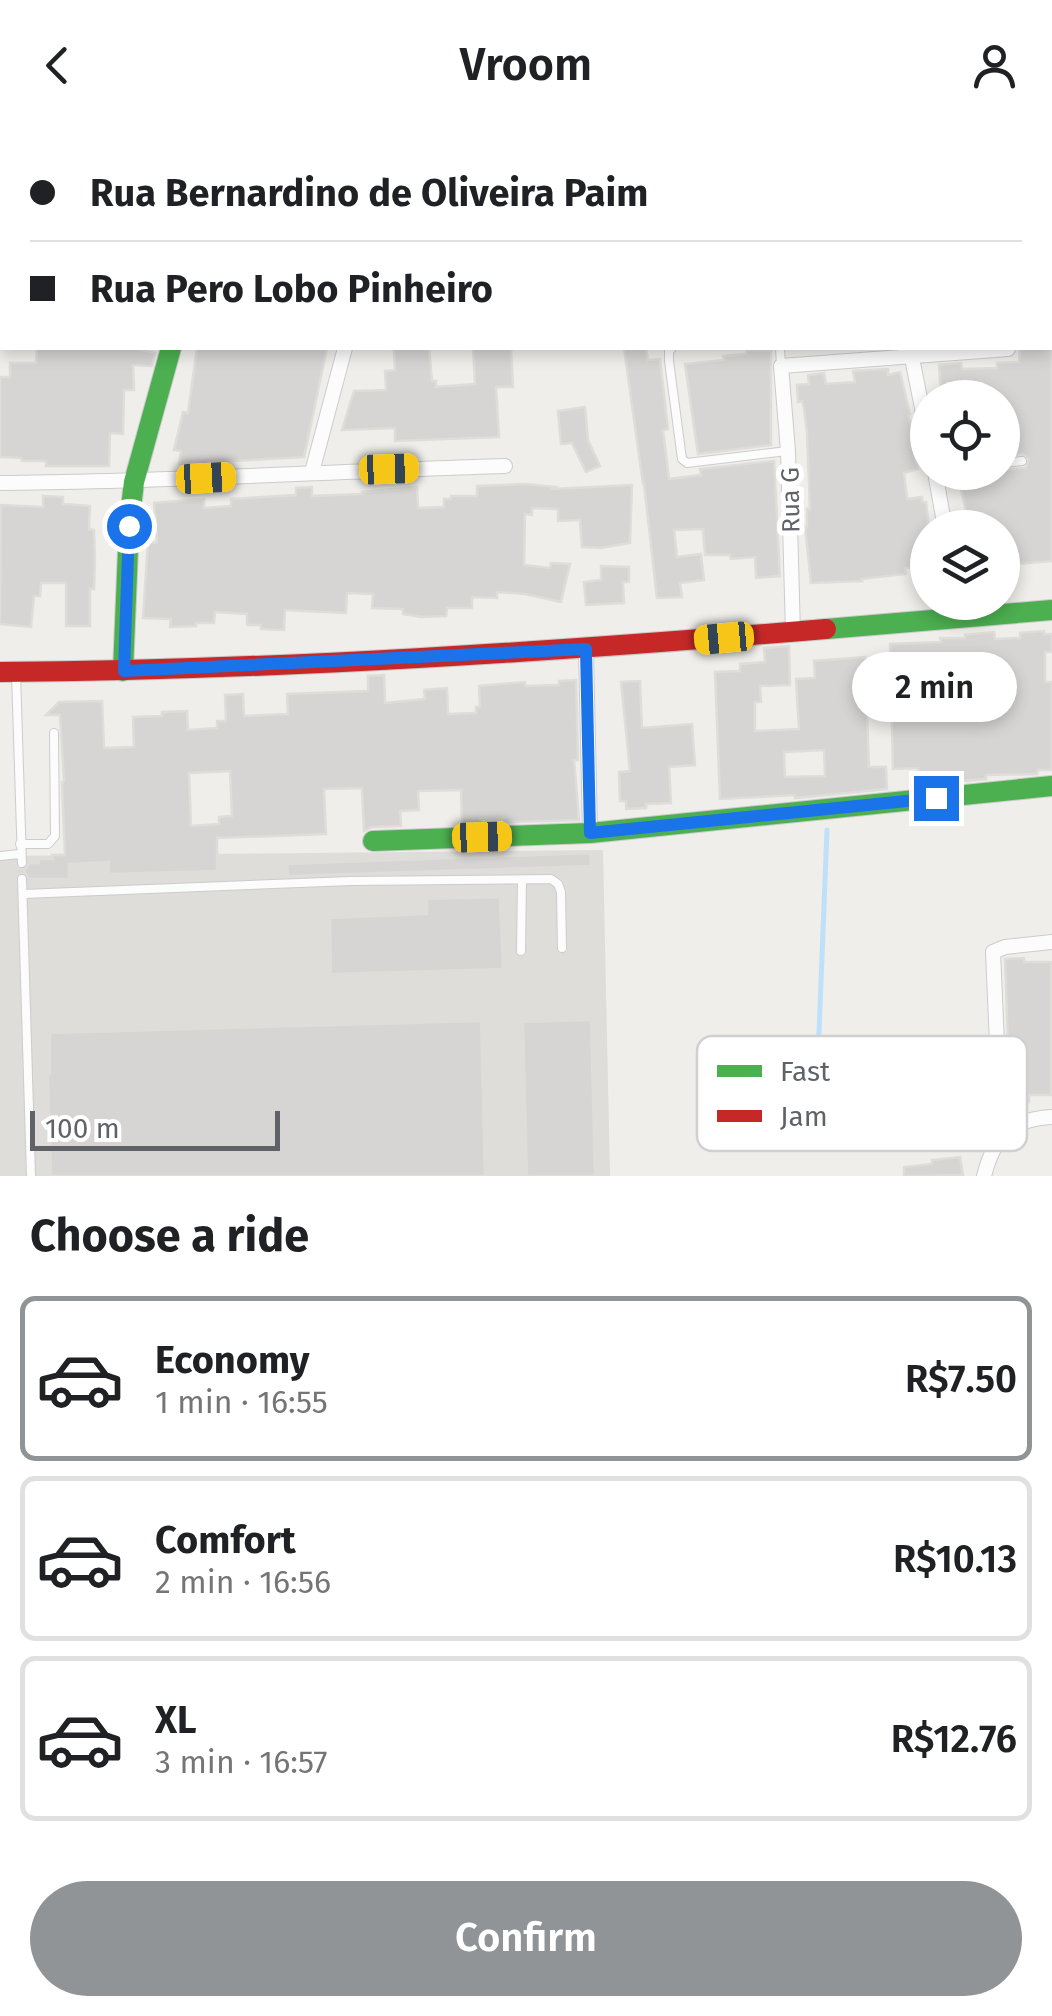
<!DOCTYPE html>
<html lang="en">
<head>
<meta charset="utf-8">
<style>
	:root { --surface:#fff; --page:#f2f2f2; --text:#202124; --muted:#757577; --line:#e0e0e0; --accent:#919496 }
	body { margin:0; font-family:"Fira Sans",sans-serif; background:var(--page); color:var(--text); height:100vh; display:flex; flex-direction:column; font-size:38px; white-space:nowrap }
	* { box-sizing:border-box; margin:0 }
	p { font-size:32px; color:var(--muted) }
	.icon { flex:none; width:55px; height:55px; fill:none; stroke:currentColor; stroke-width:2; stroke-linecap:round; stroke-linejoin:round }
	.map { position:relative; height:1046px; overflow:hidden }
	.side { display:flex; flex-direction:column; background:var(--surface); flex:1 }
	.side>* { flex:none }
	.top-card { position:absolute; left:0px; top:0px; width:1052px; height:220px; box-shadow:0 5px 15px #0003; display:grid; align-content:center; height:220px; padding:0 30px; background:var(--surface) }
	.buttons { position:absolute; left:910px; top:250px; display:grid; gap:20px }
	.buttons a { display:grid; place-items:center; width:110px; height:110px; border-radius:50%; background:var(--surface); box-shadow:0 5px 15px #0003; font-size:50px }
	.scale { position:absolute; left:30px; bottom:25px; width:250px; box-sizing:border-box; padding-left:10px; border:5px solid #5f6368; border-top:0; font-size:28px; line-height:35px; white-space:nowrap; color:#5f6368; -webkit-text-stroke:8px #fff; paint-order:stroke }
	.end { position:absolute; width:45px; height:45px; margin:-22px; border:12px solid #1a73e8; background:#fff; box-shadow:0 0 0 5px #fff }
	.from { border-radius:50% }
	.bubble { position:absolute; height:70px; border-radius:35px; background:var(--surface); box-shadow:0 5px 15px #0003; font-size:32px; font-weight:600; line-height:70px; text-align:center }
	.car { position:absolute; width:30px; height:60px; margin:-30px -15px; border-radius:12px; box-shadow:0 0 8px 2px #0007; background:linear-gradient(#f5c518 24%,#345 0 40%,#f5c518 0 76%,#345 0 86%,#f5c518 0) }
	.top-card b { display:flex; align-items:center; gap:35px; height:95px; font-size:38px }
	.top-card b+b { border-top:2px solid var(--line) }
	.top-card i { width:25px; height:25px; background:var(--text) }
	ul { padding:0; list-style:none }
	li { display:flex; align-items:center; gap:30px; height:165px; margin:0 20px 15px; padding:0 10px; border:5px solid var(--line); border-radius:15px }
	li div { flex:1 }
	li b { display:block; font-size:38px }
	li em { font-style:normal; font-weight:600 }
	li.current { border-color:var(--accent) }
	li>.icon { width:90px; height:90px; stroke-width:1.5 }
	h2 { padding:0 30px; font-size:45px; line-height:120px }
	.primary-button { display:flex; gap:20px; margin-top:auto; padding:20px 30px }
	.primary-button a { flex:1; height:115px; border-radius:60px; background:var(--accent); color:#fff; font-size:40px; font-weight:600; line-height:115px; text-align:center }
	header { display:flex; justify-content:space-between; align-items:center; height:130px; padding:0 30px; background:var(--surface); font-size:45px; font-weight:600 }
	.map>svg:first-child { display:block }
	.industrial { fill:#dfddda }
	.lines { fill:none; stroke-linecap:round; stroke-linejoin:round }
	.stream { stroke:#bfe0f9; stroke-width:5 }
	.building { fill:#d6d5d3; stroke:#deddd9; stroke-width:2.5; fill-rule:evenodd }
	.lane-casing { stroke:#cbcccc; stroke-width:10 }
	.street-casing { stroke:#cbcccc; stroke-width:16 }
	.fast-casing { stroke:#cacacb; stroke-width:22 }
	.jam-casing { stroke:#cacacb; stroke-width:22 }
	.lane { stroke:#fdfcfc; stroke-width:8 }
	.street { stroke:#fdfcfc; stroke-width:14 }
	.fast { stroke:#4caf50; stroke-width:20 }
	.jam { stroke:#c62828; stroke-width:20 }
	.route { stroke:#1a73e8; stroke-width:12 }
	.labels { text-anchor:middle; stroke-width:10; stroke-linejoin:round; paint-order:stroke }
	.street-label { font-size:25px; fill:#5f6368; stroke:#fff }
	.key { fill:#fff; stroke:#cfd0d2; stroke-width:2.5 }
	.key-label { font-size:28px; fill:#5f6368 }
</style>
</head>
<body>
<header><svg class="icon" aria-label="back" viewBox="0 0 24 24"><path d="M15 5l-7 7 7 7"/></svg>Vroom<svg class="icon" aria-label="person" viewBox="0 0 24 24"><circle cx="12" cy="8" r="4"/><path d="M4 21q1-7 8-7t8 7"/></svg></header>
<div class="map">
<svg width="1052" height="1046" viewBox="0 0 1052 1046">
	<rect width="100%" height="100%" fill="#efeeea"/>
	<path class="industrial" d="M 603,720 L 610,1046 L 0,1046 L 0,726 Z"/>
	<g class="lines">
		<path class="stream" d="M 815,1004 L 827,700"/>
	</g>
	<g class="building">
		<path d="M 37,218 L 96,219 L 133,218 L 155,223 L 152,236 L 133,235 L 134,260 L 124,260 L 123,304 L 110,303 L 109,336 L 46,336 L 46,331 L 22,331 L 21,328 L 0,327 L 0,247 L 10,247 L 10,233 L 36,233 Z"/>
		<path d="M 197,218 L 327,218 L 304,327 L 179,334 L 181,321 L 174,320 L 183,282 L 188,283 Z"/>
		<path d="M 394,218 L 429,218 L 432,251 L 436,251 L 436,257 L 475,254 L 473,218 L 511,218 L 513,257 L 496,257 L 499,307 L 395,311 L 395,298 L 342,300 L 354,261 L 386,260 L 385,241 L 395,240 Z"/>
		<path d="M 624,218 L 646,218 L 648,230 L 660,229 L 668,299 L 663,300 L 669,349 L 701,345 L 700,339 L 774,331 L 780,446 L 756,448 L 755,427 L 731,429 L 730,425 L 705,425 L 703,399 L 674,400 L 677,427 L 701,424 L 704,450 L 680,453 L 682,467 L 657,468 L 644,354 L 643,354 Z"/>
		<path d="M 1020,218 L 1052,218 L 1052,431 L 1002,435 L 1002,398 L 970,398 L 957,342 L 1002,342 L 1002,340 L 1026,338 L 1029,329 L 1022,324 L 1002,325 L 1002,268 L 941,268 L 939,235 L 961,233 L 962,239 L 997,238 L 997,233 L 1019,232 Z"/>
		<path d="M 747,220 L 771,221 L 771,315 L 698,324 L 685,234 L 724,230 L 723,226 L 746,224 Z"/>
		<path d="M 888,239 L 888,245 L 900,242 L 910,284 L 908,285 L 919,323 L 914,324 L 918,339 L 904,343 L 907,369 L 922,367 L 922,372 L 926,372 L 929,398 L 928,434 L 925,436 L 905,438 L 906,444 L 861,449 L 862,451 L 811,453 L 805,397 L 807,397 L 807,379 L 810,379 L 807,303 L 804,278 L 802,271 L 798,272 L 797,255 L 809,254 L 808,245 L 824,243 L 826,254 L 855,252 L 853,241 Z"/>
		<path d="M 585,277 L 588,310 L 600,336 L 586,342 L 572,313 L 561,314 L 558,281 Z"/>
		<path d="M 526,354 L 555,357 L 551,359 L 632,355 L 630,413 L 600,418 L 582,417 L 580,390 L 558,391 L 558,379 L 532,378 L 532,385 L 525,384 L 524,435 L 550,438 L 551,433 L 570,434 L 561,472 L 525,464 L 497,462 L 497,468 L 472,467 L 472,478 L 447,478 L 446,486 L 421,487 L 403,484 L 403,479 L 372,478 L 373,464 L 347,463 L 346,483 L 285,480 L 284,500 L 261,499 L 261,495 L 247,495 L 247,484 L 215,482 L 214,493 L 196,493 L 196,496 L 170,497 L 171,489 L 143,488 L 148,412 L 157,413 L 154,373 L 204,369 L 204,378 L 231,376 L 231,369 L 296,365 L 296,358 L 312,357 L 312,366 L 362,364 L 362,362 L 417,357 L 418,378 L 444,377 L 444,369 L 451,369 L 451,366 L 477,366 L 477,356 Z"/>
		<path d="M 43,366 L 63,367 L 63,374 L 90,376 L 89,399 L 94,400 L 95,429 L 94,459 L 90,459 L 90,496 L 66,496 L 66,453 L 41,453 L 40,466 L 34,466 L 31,497 L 0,494 L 1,375 L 43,377 Z"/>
		<path d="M 601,436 L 629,437 L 629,452 L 623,452 L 624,473 L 586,475 L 584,452 L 601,450 Z"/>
		<path d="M 1044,501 L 1044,504 L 1052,504 L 1052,522 L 1045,522 L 1045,552 L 1052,552 L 1052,640 L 1038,640 L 1037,644 L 986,645 L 986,649 L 943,653 L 943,651 L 919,653 L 918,638 L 893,639 L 890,514 L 941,512 L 940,508 L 965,508 L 965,505 L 994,502 L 995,509 L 1020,508 L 1020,503 Z"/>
		<path d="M 789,516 L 790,555 L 760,556 L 761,572 L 755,572 L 755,601 L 799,599 L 796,549 L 815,548 L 814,531 L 865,527 L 869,637 L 886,637 L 887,659 L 795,668 L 795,665 L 720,669 L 715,542 L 740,541 L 740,534 L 765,532 L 764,518 ZM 824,620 L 825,646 L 785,647 L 784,622 Z"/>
		<path d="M 384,545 L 385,573 L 425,569 L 424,560 L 447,558 L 448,584 L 476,583 L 476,577 L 480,577 L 479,556 L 525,552 L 525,556 L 559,555 L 559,551 L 576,550 L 578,630 L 574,630 L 579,690 L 505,692 L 504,688 L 480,689 L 481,693 L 462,694 L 461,660 L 418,661 L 419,680 L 400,681 L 401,696 L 372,697 L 364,701 L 362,658 L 324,659 L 326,704 L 217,708 L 217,741 L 109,744 L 109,732 L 69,734 L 69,749 L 29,749 L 25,742 L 17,743 L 17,739 L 25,740 L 30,733 L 39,733 L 38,729 L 53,729 L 52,725 L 65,725 L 62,652 L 64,651 L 60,585 L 46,585 L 59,572 L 102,571 L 104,618 L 134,617 L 133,587 L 162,586 L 162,582 L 187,581 L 188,600 L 217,598 L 217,591 L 226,591 L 225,565 L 243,564 L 244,586 L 288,584 L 287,564 L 368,561 L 368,546 ZM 230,641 L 232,686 L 219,687 L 219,694 L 191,696 L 189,643 Z"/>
		<path d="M 640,551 L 642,598 L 692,594 L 695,635 L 669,637 L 671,673 L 646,674 L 646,678 L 626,679 L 626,671 L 620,671 L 619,642 L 630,641 L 621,552 Z"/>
		<path d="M 590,723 L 591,736 L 288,746 L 287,734 Z"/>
		<path d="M 500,767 L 503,839 L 331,844 L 330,788 L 427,784 L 427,769 Z"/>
		<path d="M 1024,828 L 1024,832 L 1051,832 L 1051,965 L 1029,965 L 1029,972 L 1010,973 L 1005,829 Z"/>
		<path d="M 591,890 L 595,1046 L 527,1046 L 523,892 Z"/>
		<path d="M 481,891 L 485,1046 L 51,1046 L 48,944 L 50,944 L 50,903 Z"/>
		<path d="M 960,1027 L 963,1045 L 904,1046 L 904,1037 L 932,1034 L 932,1030 Z"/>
	</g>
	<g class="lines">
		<defs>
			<g id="lane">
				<path d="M 0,28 L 2,28"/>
				<path d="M 672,218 L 669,221 L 669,231 L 682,329 L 687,333 L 787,321"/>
				<path d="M 780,218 L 781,236"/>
				<path d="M 1002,333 L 1022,331"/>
				<path d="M 16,543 L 22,733"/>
				<path d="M 20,714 L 48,714 L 55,706 L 54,603"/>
				<path d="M 0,726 L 20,724"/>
				<path d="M 22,749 L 31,1046"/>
				<path d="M 23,764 L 351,751 L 551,749 L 558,754 L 561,762 L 562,818"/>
				<path d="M 521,821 L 522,750"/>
			</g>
			<g id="street">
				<path d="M 53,0 L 54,2"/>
				<path d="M 390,0 L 390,2"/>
				<path d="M 519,2 L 519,0"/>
				<path d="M 599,2 L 599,0"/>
				<path d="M 896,2 L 896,0"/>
				<path d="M 0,201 L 2,201"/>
				<path d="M 910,218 L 928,308"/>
				<path d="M 312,342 L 345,218"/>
				<path d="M 935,342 L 945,398"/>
				<path d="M 0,353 C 168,352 336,341 505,336"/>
				<path d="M 793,503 L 788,321 L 781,236 L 1008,219"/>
				<path d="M 586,519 L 590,703"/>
				<path d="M 1001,1006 L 993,822 L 1005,817 L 1052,812"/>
				<path d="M 984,1046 C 994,1007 1010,989 1052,987"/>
			</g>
			<g id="fast">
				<path d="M 218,0 L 219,2"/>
				<path d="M 826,499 L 1052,480"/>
				<path d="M 123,541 L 129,395 L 134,352 L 171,218"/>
				<path d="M 373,711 L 590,703 L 1052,656"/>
			</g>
			<path id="jam" d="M 0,542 C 276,540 551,522 826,499"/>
		</defs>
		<use href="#lane" class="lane-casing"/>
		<use href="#street" class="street-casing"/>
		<use href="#fast" class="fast-casing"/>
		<use href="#jam" class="jam-casing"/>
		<use href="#lane" class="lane"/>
		<use href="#street" class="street"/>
		<use href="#fast" class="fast"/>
		<use href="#jam" class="jam"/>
	</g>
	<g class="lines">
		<path class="route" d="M 129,396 L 124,541 L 586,519 L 590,703 L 936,668"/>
	</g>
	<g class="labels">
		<g class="street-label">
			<text transform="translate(790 370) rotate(-91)" y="9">Rua G</text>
		</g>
	</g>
	<rect x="697" y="906" width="330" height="115" rx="15" class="key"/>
	<rect x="717" y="935" width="45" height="12" fill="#4caf50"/>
	<rect x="717" y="980" width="45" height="12" fill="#c62828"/>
	<g class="key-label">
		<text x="780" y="951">Fast</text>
		<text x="780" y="996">Jam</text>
	</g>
</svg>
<div class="buttons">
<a><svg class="icon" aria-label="locate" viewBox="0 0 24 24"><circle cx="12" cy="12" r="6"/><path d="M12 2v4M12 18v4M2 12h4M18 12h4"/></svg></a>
<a><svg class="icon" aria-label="layers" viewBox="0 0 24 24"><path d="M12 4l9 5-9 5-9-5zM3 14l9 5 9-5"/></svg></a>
</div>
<div class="scale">100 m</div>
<i class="end from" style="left:129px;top:396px"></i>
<i class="end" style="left:936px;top:668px"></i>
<div class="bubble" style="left:852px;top:522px;width:165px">2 min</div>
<i class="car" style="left:389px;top:339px;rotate:88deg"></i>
<i class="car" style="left:206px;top:348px;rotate:87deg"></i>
<i class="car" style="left:724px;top:508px;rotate:265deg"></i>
<i class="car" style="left:482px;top:707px;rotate:88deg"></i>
<div class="top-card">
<b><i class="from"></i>Rua Bernardino de Oliveira Paim</b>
<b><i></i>Rua Pero Lobo Pinheiro</b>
</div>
</div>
<section class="side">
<h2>Choose a ride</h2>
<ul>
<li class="current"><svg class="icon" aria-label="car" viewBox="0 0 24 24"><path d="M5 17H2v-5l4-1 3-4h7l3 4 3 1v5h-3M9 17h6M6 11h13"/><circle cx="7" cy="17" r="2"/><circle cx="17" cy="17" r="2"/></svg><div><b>Economy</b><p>1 min · 16:55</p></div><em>R$7.50</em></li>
<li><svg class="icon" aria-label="car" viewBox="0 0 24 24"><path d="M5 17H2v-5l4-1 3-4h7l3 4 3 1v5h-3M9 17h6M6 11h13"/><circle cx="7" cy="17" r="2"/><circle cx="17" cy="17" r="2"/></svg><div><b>Comfort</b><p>2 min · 16:56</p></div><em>R$10.13</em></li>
<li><svg class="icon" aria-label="car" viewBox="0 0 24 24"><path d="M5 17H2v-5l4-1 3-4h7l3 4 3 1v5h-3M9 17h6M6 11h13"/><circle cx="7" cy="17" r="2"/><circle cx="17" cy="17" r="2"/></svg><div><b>XL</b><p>3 min · 16:57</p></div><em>R$12.76</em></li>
</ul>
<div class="primary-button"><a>Confirm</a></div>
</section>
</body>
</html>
